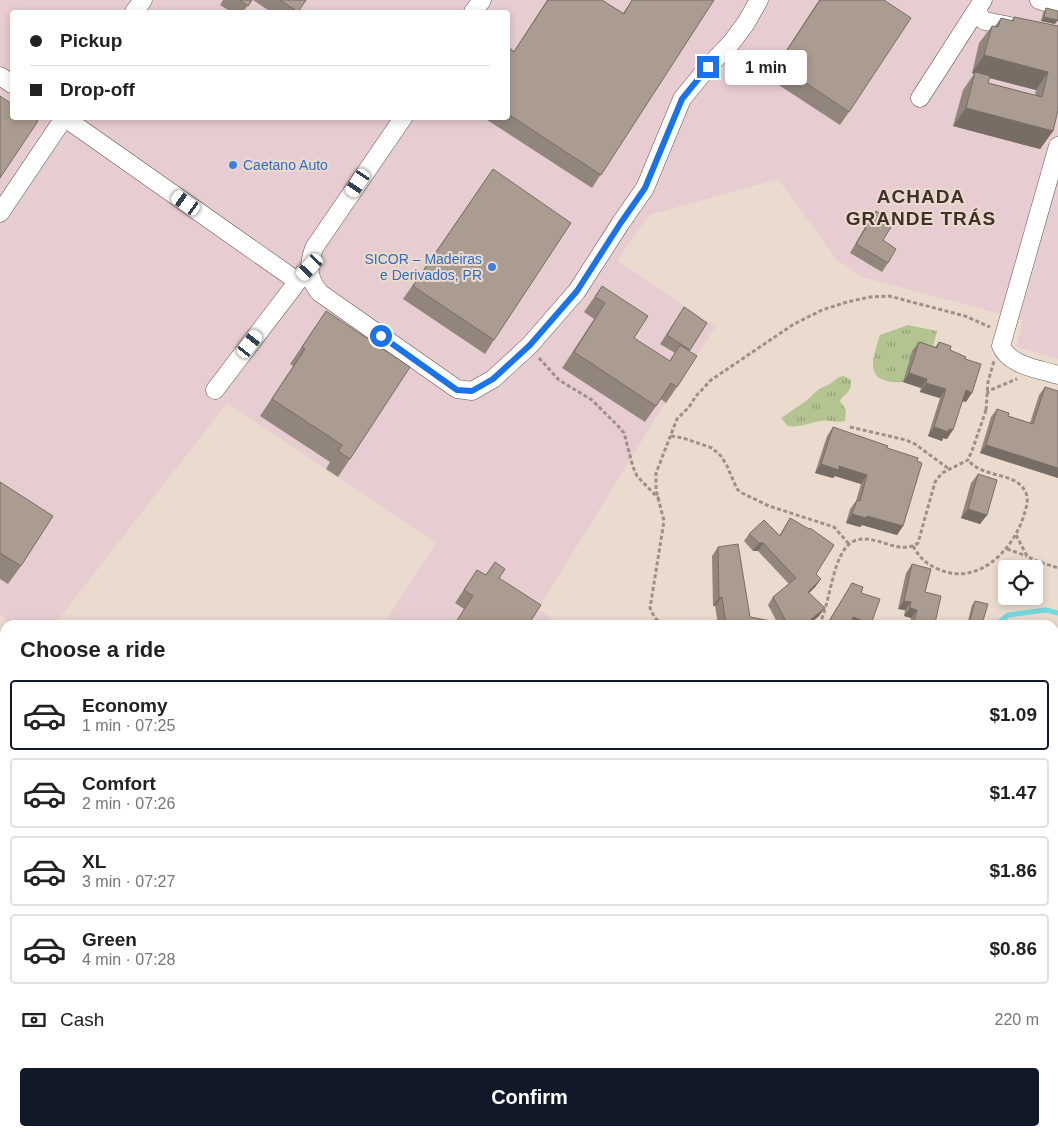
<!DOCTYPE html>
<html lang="en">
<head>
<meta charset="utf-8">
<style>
	:root { --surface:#fff; --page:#f2f2f2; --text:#222; --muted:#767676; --line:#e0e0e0; --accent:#111827 }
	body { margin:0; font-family:Arial,sans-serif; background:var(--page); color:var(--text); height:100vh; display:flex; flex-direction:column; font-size:19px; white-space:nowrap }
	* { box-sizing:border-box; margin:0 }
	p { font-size:16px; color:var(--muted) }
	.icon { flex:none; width:28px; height:28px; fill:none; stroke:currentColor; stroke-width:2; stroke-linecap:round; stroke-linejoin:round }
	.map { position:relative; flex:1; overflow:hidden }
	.side { position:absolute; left:0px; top:620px; width:1059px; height:516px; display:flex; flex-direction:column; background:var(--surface); border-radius:15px 15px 0 0; box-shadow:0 2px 8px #0003 }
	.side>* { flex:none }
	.hud { position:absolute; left:10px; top:10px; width:500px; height:110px; border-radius:5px; box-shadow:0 2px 8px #0003; display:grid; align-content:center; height:110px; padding:0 20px; background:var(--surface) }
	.buttons { position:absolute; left:998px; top:560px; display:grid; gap:10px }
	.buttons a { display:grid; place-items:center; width:45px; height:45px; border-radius:5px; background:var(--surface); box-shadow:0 2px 8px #0003; font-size:25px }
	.end { position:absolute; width:22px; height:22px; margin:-11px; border:6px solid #1a73e8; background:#fff; box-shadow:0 0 0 2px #fff }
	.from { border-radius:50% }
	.bubble { position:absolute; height:35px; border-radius:5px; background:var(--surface); box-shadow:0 2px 8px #0003; font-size:16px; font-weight:800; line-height:35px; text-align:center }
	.car { position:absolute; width:15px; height:30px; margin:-15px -8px; border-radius:6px; box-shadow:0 0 4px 1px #0007; background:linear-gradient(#fff 24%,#345 0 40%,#fff 0 76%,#345 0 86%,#fff 0) }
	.hud b { display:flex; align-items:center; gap:18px; height:48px; font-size:19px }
	.hud b+b { border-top:1px solid var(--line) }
	.hud i { width:12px; height:12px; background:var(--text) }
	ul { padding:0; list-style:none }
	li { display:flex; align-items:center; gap:15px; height:70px; margin:0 10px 8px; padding:0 10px; border:2px solid var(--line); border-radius:5px }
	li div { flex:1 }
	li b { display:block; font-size:19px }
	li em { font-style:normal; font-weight:800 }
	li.on { border-color:var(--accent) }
	li>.icon { width:45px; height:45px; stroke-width:1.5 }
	h2 { padding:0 20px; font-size:22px; line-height:60px }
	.pay { display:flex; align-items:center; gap:12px; height:55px; padding:0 20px; font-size:19px }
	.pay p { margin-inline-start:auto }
	.action { display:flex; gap:10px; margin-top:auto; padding:10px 20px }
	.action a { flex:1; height:58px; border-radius:5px; background:var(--accent); color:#fff; font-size:20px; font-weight:800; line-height:58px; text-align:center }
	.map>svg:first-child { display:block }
	.commercial { fill:#e7cdd1; fill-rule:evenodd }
	.grass { fill:url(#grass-tufts) }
	.forest { fill:url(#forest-crowns) }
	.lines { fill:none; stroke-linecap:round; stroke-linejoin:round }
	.stream { stroke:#72d9dd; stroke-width:5 }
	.minor-casing { stroke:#605448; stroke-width:19 }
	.path { stroke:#9c9188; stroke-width:3; stroke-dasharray:4 2.5; stroke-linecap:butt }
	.minor { stroke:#fff; stroke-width:18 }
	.wall { fill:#92867c; fill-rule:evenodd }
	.shaded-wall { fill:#776d65 }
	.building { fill:#aa9c90; stroke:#776d65 }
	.route { stroke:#1a73e8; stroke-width:6 }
	.shop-dot { fill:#3f7fe0; stroke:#eadbce; stroke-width:2 }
	.labels { text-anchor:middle; stroke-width:4; stroke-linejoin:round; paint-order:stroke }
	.shop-label { font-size:14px; fill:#366cbe; stroke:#eadbce; text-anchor:start }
	.district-label { font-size:19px; font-weight:bold; letter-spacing:1px; fill:#3e3228; stroke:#eadbce }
</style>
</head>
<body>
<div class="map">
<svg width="1058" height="1136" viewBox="0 0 1058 1136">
	<defs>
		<pattern id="grass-tufts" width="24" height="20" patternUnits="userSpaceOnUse" patternTransform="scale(1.25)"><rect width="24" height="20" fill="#b3c490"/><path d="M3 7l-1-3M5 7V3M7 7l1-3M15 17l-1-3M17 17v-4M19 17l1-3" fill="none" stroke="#93a076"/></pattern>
		<pattern id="forest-crowns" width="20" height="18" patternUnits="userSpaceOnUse" patternTransform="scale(1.25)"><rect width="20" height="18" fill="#98ad68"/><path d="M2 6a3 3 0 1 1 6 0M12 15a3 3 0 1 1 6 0" fill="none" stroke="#7e8e56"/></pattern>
	</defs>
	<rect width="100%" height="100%" fill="#eadbce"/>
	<path class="commercial" d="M 0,0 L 1058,0 L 1058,359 L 1016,347 L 1023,320 L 862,277 L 837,260 L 778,179 L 649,215 L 617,261 L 716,326 L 651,426 L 538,609 L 561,625 L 383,625 L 436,543 L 227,403 L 54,625 L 13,625 L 0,616 ZM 12,12 L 508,12 L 508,118 L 12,118 Z"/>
	<g class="grass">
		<path d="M 908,325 L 937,331 L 932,351 L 912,351 L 903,382 C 864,384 871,362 880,335 Z"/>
		<path d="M 844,376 L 851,380 C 852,393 845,392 840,401 L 846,410 L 845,421 C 836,423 828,419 820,421 C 808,423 800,428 788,426 L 781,418 L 806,401 L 819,389 L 830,384 L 839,377 Z"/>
		<path d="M 312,1131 L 571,1131 L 568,1136 L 304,1136 Z"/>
	</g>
	<g class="forest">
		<path d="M 0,653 L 5,656 L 5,930 L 0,931 Z"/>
		<path d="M 0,975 L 5,980 L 5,1007 L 0,1005 Z"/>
		<path d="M 0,1029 L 5,1035 L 5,1131 L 75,1131 L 73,1135 L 51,1132 L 44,1132 L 37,1136 L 0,1136 Z"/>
		<path d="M 741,1131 L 784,1131 L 786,1136 L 743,1136 Z"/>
	</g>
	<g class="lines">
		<g class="stream">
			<path d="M 996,625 L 1008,615 L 1046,610 L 1058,613"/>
			<path d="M 0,939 L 5,935"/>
		</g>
		<defs>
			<g id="minor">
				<path d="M 1039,0 L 1057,6"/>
				<path d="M 977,10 L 981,18 L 985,21 L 1019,28"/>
				<path d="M 134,12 L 143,0"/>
				<path d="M 473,12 L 482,0"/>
				<path d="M 0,76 L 12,84"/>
				<path d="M 920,98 L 983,0"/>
				<path d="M 65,118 L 297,281"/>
				<path d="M 403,118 L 314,248 C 308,266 307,278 320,293 L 457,389 L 472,391 L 493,379 L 530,345 L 577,291 L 620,224 L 645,188 L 682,99 L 708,67 L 731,43 L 746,23 L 759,0"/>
				<path d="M 1058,146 L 1001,346 C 1010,366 1039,369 1058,375"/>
				<path d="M 0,213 L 64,118"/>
				<path d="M 215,390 L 304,273"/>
				<path d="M 1054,895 L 1058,898"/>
				<path d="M 1054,1083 L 1058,1085"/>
				<path d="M 962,1131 L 969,1136"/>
			</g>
		</defs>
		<use href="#minor" class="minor-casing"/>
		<g class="path">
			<path d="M 539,358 L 559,380 L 592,400 L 618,426 L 624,433 L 633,467 L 637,476 L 659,499"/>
			<path d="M 988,394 L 988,391 L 1017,379"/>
			<path d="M 986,410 L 988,382 L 994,361"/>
			<path d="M 850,427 L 906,440 L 915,444 L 949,469"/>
			<path d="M 671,436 L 683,438 L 712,448 L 721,456 L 727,466 L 737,489 L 742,493 L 769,506 L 834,527 L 849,544"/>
			<path d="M 1016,535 L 1027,556 L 1034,560 L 1058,568"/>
			<path d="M 913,546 C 919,557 926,564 938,569 C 977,587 1013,551 1024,515 C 1026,508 1029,500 1026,493 C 1017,471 983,479 968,460"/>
			<path d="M 1007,549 L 1027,556"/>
			<path d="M 663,625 L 655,618 L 650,608 L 664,521 L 656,490 L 656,473 L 677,419 L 689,407 L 696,396 L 711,380 L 794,324 L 822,310 L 847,302 L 870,297 L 889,296 L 965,316 L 990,327"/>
			<path d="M 819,625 C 831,603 832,551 854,541 C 875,532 899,557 918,543 L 935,482 L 942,473 L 968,460 L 973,448 L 986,410"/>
			<path d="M 1054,973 L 1058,974"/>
		</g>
		<use href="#minor" class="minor"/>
	</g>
	<g class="wall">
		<path d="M 223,0 L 252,0 L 243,12 L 231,12 L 220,5 Z"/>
		<path d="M 253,0 L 306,0 L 297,12 L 271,12 Z"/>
		<path d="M 547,0 L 602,0 L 623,13 L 632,0 L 714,0 L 592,188 L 484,118 L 508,118 L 508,47 L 514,51 Z"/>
		<path d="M 819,0 L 884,0 L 849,112 L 840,125 L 768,78 Z"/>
		<path d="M 1046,8 L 1055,24 L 1041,21 L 1043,13 Z"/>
		<path d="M 1014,17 L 1058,26 L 1053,131 L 1040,149 L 953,126 L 963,90 L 974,74 L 972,73 L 979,43 L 992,26 L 995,26 L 1001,18 L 1011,21 ZM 989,78 L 1036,90 L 1035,95 L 988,83 Z"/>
		<path d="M 493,169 L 494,340 L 485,354 L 403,299 Z"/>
		<path d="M 876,211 L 888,263 L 882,272 L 850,253 L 869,220 Z"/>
		<path d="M 602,286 L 634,338 L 669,361 L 675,353 L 660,344 L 684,307 L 707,323 L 689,351 L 677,387 L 666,403 L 661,399 L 645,422 L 562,368 L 594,319 L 584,312 Z"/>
		<path d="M 326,311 L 350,459 L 338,477 L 326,469 L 330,462 L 260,416 L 293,366 L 290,364 Z"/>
		<path d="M 919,342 L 935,347 L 939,342 L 950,350 L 965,359 L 966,402 L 962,401 L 947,439 L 943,438 L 942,441 L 928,436 L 940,398 L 920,392 L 921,388 L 903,382 L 912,351 Z"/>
		<path d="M 1045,387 L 1058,478 L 980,453 L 991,417 L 997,409 L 1008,416 L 1030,423 L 1039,395 Z"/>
		<path d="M 833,427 L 887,448 L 903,526 L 897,535 L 862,525 L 860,527 L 846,523 L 850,509 L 856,501 L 861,484 L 835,476 L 833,478 L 815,473 L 827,436 Z"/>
		<path d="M 978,474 L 987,515 L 980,524 L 961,518 L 971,483 Z"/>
		<path d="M 0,482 L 21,566 L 8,584 L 0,579 Z"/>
		<path d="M 790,518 L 816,574 L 816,586 L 809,593 L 819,616 L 808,625 L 718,625 L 715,606 L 713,606 L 712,556 L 718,547 L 750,617 L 777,622 L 768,605 L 773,597 L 789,584 L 758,551 L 753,551 L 744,541 L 749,534 L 779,536 Z"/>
		<path d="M 495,562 L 499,578 L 528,625 L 454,625 L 464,609 L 455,603 L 468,583 L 477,570 L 486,575 Z"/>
		<path d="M 912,564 L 925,592 L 935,623 L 938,625 L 910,625 L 911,618 L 904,616 L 905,610 L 898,609 L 906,573 Z"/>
		<path d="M 852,583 L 861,593 L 871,624 L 871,625 L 826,625 Z"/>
		<path d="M 975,601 L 982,625 L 967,625 L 972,605 Z"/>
	</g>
	<g class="shaded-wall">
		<path d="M 1044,17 L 1058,20 L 1055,24 L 1041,21 Z"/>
		<path d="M 984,55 L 1048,72 L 1036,90 L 975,74 L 975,72 L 974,74 L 972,73 Z"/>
		<path d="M 966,108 L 1053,131 L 1040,149 L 953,126 Z"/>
		<path d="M 909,373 L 927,379 L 921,388 L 903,382 Z"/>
		<path d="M 926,383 L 946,389 L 940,398 L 920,392 Z"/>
		<path d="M 966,390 L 972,393 L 966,402 L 959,400 Z"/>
		<path d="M 934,427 L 949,429 L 953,430 L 947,439 L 943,438 L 942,441 L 928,436 Z"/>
		<path d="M 986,445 L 1058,468 L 1058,478 L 980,453 Z"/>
		<path d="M 821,464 L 839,466 L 867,475 L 861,484 L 835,476 L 833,478 L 815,473 Z"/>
		<path d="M 968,509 L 987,515 L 980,524 L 961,518 Z"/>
		<path d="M 852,514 L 867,516 L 903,526 L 897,535 L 862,525 L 860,527 L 846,523 Z"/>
		<path d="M 759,543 L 763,543 L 758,551 L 753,551 Z"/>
		<path d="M 821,579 L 816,586 L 803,599 L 808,592 Z"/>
		<path d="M 722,597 L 715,606 L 713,606 L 719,598 Z"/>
		<path d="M 904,601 L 911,602 L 905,610 L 898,609 Z"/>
		<path d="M 825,608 L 819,616 L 808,625 L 804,625 Z"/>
		<path d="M 910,608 L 917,610 L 911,618 L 904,616 Z"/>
		<path d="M 853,617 L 871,624 L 871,625 L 847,625 Z"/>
		<path d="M 970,620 L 982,624 L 982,625 L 967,625 Z"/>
		<path d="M 1058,877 L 1058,881 L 1056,885 L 1054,885 L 1054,879 L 1055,878 Z"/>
		<path d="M 1054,950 L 1058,951 L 1058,960 L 1054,959 Z"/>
		<path d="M 1054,1062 L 1058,1064 L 1058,1073 L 1054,1072 Z"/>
	</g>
	<g class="building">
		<path d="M 240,0 L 252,0 L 248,6 Z"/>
		<path d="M 280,0 L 306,0 L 298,12 Z"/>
		<path d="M 548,0 L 602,0 L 624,14 L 632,0 L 714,0 L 601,175 L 508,114 L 508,47 L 514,52 Z"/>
		<path d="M 820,0 L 884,0 L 911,18 L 849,112 L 778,64 Z"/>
		<path d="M 1046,8 L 1058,11 L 1058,20 L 1044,17 Z"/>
		<path d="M 1014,17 L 1058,26 L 1058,110 L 1053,131 L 966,108 L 975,72 L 990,76 L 988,83 L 1042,97 L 1048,72 L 984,55 L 992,26 L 998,27 L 1001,18 L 1013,21 Z"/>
		<path d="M 0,96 L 12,104 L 12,118 L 33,118 L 38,121 L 0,178 Z"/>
		<path d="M 493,169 L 571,223 L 494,340 L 413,286 Z"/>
		<path d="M 876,211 L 894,222 L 883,240 L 896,249 L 888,263 L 856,244 Z"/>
		<path d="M 602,286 L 648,316 L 634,338 L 670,361 L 680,345 L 697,356 L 677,387 L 671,383 L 656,406 L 574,352 L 605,303 L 595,297 Z"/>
		<path d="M 684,307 L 707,323 L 690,350 L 667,335 Z"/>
		<path d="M 326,311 L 410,367 L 350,459 L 338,451 L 342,445 L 272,399 L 305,349 L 302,347 Z"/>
		<path d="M 919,342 L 937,348 L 939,342 L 951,346 L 950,350 L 966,357 L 965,359 L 981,364 L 972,393 L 966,390 L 953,430 L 949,429 L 948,432 L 934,427 L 946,389 L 926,383 L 927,379 L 909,373 Z"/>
		<path d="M 1045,387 L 1058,391 L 1058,468 L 986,445 L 997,409 L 1009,413 L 1008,416 L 1033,424 Z"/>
		<path d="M 833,427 L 888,446 L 887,448 L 918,458 L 917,461 L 922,463 L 903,526 L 867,516 L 866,518 L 852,514 L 857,500 L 860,501 L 867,475 L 839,466 L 839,470 L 821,464 Z"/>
		<path d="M 978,474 L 997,480 L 987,515 L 968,509 Z"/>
		<path d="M 0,482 L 53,516 L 21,566 L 0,553 Z"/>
		<path d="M 790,518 L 809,529 L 810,528 L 834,545 L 816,574 L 821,579 L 808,592 L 825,608 L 804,625 L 788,625 L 773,597 L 796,578 L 763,543 L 759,543 L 749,534 L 764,520 L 780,536 Z"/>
		<path d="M 738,544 L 750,617 L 781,623 L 781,625 L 726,625 L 722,597 L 719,598 L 718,547 Z"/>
		<path d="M 495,562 L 505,569 L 499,578 L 541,605 L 528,625 L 454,625 L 473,596 L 464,590 L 477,570 L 486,575 Z"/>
		<path d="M 912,564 L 931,569 L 925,592 L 941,596 L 935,623 L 938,625 L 913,625 L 917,610 L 910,608 L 911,602 L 904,601 Z"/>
		<path d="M 852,583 L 863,587 L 861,593 L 880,599 L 871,624 L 853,617 L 850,625 L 827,625 Z"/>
		<path d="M 975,601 L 988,604 L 982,624 L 970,620 Z"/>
		<path d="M 443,621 L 448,625 L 440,625 Z"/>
		<path d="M 1058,837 L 1058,877 L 1055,878 L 1054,879 L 1054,839 L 1058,840 Z"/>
		<path d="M 1054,896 L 1058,899 L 1058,951 L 1054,950 Z"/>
		<path d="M 1054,973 L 1058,975 L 1058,1064 L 1054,1062 L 1056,1056 L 1054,1056 Z"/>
		<path d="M 921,1133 L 938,1136 L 921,1136 Z"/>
	</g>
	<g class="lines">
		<path class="route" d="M 381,336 L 457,390 L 472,391 L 493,379 L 530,345 L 577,291 L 620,224 L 645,188 L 682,99 L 708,67"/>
	</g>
	<g class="shop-dot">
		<circle cx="233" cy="165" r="5"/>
		<circle cx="492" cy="267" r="5"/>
	</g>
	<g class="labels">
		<g class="shop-label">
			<text x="243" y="170">Caetano Auto</text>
			<text x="482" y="264" text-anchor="end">SICOR – Madeiras<tspan x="482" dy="16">e Derivados, PR</tspan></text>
		</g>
		<g class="district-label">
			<text x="921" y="203">ACHADA<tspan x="921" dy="22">GRANDE TRÁS</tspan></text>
		</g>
	</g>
</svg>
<div class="buttons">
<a><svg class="icon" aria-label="locate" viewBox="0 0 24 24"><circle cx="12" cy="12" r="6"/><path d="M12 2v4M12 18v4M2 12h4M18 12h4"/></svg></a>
</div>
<i class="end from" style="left:381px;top:336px"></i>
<i class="end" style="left:708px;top:67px"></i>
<div class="bubble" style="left:725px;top:50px;width:82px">1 min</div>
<i class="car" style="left:358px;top:183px;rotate:214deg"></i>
<i class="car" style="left:186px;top:203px;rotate:305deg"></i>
<i class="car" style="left:310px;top:267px;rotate:223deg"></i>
<i class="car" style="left:250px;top:344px;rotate:37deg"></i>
<div class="hud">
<b><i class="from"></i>Pickup</b>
<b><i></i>Drop-off</b>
</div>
<section class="side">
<h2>Choose a ride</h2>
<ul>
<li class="on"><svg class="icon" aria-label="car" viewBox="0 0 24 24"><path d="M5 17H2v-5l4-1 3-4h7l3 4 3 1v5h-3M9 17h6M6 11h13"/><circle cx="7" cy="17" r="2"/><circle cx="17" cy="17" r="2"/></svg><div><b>Economy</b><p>1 min · 07:25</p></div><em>$1.09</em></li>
<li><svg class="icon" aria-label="car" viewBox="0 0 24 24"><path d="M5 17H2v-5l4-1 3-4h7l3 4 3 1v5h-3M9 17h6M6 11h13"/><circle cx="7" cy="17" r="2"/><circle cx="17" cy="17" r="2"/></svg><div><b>Comfort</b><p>2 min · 07:26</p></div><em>$1.47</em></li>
<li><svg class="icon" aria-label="car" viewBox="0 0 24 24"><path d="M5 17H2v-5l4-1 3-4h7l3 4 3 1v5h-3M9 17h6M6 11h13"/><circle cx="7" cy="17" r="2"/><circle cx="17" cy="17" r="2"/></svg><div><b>XL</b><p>3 min · 07:27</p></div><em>$1.86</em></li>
<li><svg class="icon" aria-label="car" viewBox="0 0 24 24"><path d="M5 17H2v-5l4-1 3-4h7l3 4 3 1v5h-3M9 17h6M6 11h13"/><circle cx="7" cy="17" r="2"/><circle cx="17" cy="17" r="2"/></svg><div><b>Green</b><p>4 min · 07:28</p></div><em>$0.86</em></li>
</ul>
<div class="pay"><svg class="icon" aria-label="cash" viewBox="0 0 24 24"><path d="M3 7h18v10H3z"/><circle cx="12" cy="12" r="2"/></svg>Cash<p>220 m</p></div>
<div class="action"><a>Confirm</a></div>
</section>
</div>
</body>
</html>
